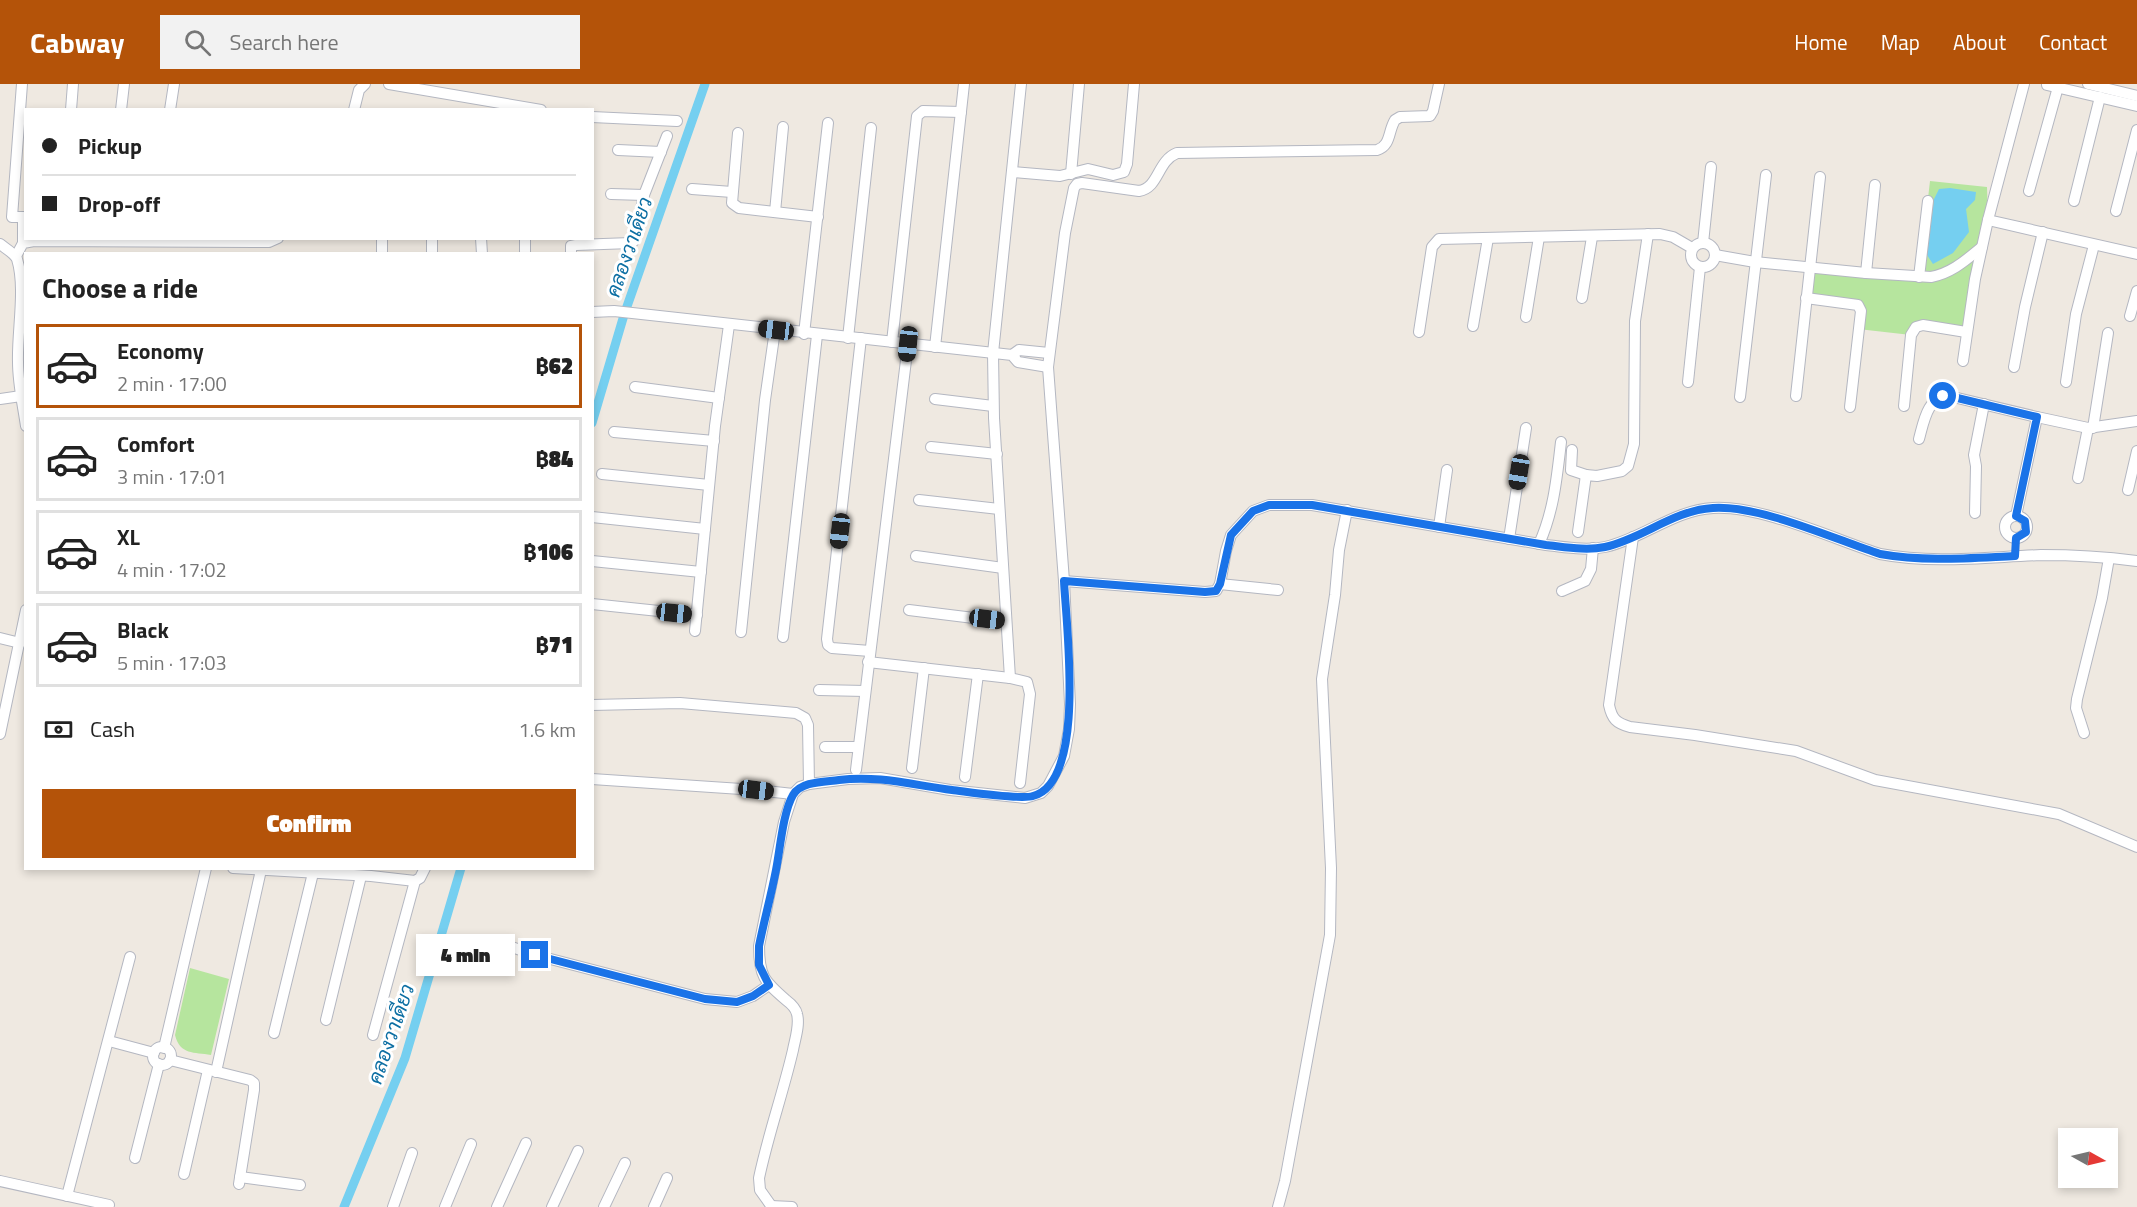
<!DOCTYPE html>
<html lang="en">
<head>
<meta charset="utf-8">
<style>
	:root { --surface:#fff; --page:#f2f2f2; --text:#222; --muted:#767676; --line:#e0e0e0; --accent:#b45309 }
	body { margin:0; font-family:"Titillium Web",Sarabun,sans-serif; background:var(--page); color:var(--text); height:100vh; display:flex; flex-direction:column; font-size:22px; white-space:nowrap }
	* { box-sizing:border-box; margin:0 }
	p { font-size:20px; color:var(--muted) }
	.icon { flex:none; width:33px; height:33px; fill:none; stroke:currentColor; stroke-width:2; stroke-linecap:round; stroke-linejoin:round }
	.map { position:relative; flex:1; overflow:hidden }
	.details { position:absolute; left:24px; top:168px; width:570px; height:618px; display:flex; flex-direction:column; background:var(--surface); border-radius:0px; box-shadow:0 3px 9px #0003 }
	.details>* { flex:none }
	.hud { position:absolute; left:24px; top:24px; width:570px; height:132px; border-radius:0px; box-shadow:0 3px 9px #0003; display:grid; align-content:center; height:132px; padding:0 18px; background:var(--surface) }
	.needle { width:39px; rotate:98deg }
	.controls { position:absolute; left:2058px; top:1044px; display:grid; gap:12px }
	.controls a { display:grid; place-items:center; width:60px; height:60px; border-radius:0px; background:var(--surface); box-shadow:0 3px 9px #0003; font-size:30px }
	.end { position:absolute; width:27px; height:27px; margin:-14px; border:8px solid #1a73e8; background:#fff; box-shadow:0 0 0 3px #fff }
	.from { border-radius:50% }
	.bubble { position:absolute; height:42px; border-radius:0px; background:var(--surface); box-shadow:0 3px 9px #0003; font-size:20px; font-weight:800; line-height:42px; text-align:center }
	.car { position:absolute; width:18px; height:36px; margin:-18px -9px; border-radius:8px; box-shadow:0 0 4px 2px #0007; background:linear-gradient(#222 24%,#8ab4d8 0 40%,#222 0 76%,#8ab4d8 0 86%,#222 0) }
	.hud b { display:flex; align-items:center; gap:21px; height:57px; font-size:22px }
	.hud b+b { border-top:2px solid var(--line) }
	.hud i { width:15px; height:15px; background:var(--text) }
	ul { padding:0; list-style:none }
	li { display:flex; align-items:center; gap:18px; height:84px; margin:0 12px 9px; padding:0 6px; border:3px solid var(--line); border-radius:0px }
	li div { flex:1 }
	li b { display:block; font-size:22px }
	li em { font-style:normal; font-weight:800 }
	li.current { border-color:var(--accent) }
	li>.icon { width:54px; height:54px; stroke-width:1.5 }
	h2 { padding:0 18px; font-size:27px; line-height:72px }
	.pay { display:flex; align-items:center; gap:15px; height:66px; padding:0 18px; font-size:22px }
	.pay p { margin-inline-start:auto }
	.button { display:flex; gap:12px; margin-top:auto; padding:12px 18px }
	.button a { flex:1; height:69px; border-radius:0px; background:var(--accent); color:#fff; font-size:24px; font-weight:800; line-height:69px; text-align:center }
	header { display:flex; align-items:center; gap:36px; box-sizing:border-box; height:84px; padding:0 30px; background:var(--accent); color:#fff }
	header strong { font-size:28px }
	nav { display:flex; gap:33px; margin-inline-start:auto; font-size:21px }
	.search { width:420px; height:54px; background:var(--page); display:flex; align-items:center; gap:15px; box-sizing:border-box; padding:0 21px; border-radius:0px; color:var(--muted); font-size:22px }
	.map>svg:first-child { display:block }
	.park { fill:#b6e59e }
	.water { fill:#75cff0 }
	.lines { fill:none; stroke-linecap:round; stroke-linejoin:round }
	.canal { stroke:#75cff0; stroke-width:9 }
	.minor-casing { stroke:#b4b7c1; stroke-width:12 }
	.minor { stroke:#fff; stroke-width:10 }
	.route { stroke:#1a73e8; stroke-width:8 }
	.labels { text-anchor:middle; stroke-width:6; stroke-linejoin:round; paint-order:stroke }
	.water-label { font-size:20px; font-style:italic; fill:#0d6fa3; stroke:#fff }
</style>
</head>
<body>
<header>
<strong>Cabway</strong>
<div class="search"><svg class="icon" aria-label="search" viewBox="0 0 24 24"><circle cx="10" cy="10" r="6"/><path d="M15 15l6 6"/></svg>Search here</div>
<nav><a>Home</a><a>Map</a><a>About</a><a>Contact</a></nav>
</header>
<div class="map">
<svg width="2137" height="1123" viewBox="0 0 2137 1123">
	<rect width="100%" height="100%" fill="#efe9e1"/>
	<g class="park">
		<path d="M 1930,97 L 1987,103 L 1988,136 L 1966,248 L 1913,242 L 1911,251 L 1858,245 L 1860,222 L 1805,218 L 1811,182 L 1919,193 Z"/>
		<path d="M 190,884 L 229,895 L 211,971 C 194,968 180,971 175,951 Z"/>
	</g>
	<path class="water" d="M 1950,104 L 1976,108 L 1975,116 L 1966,125 L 1969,148 L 1953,169 L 1933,180 L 1927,171 L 1934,115 L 1939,105 Z"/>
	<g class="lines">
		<g class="canal">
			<path d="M 592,339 L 624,231 L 705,0"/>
			<path d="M 344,1123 L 405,974 L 461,784"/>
		</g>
		<defs>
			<g id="minor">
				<path d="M 22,0 L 12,133 L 26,133"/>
				<path d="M 389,0 L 541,26"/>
				<path d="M 2088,0 L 2137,12"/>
				<path d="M 2047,1 L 2137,22"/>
				<path d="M 71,26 L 73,0"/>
				<path d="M 121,26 L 124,0"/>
				<path d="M 170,26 L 174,0"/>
				<path d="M 354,26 L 359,6 L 365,0"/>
				<path d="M 592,33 L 677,37"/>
				<path d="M 738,49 L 732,119 L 739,124 L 818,133"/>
				<path d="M 618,66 L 661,68"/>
				<path d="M 1012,88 L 1060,92 L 1088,85 L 1113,91 L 1124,88 L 1127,80 L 1134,0"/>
				<path d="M 1071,90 L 1079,0"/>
				<path d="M 692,105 L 732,108"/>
				<path d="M 2029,107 L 2058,3"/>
				<path d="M 611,110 L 644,111"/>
				<path d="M 2074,117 L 2100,13"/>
				<path d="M 2116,127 L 2137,46"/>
				<path d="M 775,128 L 783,43"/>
				<path d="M 1988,136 L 2137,170"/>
				<path d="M 382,154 L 382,170"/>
				<path d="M 432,154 L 432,170"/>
				<path d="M 481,154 L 482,170"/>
				<path d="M 525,154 L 525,170"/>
				<path d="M 23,159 L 23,133"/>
				<path d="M 1703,159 L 1711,83"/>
				<circle cx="1703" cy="171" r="12"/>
				<path d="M 0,160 C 5,164 14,169 17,175 C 26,204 17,247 18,278 C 18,300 23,321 26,342"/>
				<path d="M 571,170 L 571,162 L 576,161 L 631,159 L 634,157 L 644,111 L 667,52"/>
				<path d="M 1715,171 L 1755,178 L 1866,189 L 1931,193 C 1952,189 1966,176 1982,163"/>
				<path d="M 16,172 L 23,159 L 34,157 L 269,158 L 278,154"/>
				<path d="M 1866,189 L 1875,101"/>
				<path d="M 1919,193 L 1928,117"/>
				<path d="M 1582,214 L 1592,153"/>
				<path d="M 1806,214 L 1858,221 L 1861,227 L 1850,323"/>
				<path d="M 592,228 L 614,227 L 1012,271 L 1018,278 L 1048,283"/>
				<path d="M 2130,232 L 2137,207"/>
				<path d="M 1526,233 L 1539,153"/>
				<path d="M 1473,242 L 1488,154"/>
				<path d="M 1419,248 L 1432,163 L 1439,155 L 1660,150 L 1673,153 L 1692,164"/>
				<path d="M 804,250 L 828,39"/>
				<path d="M 848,254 L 871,44"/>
				<path d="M 861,254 L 827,555 L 828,561 L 832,564 L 870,567"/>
				<path d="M 892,258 L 917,32 L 923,27 L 961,28"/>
				<path d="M 935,263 L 964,0"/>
				<path d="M 1012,271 L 1019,266 L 1049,269"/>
				<path d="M 1963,277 L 1975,195 L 1988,136 L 2024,0"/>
				<path d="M 2014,283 L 2025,223 L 2043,148"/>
				<path d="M 1688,298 L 1700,183"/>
				<path d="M 2066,298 L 2076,230 L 2094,161"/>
				<path d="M 635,303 L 719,314"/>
				<path d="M 1796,312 L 1820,93"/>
				<path d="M 1740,313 L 1766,91"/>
				<path d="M 0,315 L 21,312"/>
				<path d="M 935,315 L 993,322"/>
				<path d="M 1904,322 L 1911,251 L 1916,243 L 1923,241 L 1966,248"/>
				<path d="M 2037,333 L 2088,344 L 2137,337"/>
				<path d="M 2093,344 L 2108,249"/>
				<path d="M 614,348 L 714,357"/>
				<path d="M 1919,355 C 1924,337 1927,313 1949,312 L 2037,333 L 2016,432"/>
				<path d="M 931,363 L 997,370"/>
				<path d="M 1572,366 L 1571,386 L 1586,391"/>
				<path d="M 602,390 L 709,401"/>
				<path d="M 2078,394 L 2088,344"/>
				<path d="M 2128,406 L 2137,367"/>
				<path d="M 919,416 L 999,425"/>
				<path d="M 1975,429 L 1976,382 L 1974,371 L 1984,320"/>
				<circle cx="2016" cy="443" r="11"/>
				<path d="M 592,433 L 705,445"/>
				<path d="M 1439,443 L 1447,386"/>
				<path d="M 1578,448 L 1586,391 L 1597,392 L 1622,387 L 1628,382 L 1634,360 L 1635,237 L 1648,150"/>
				<path d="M 1633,453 L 1609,621 C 1612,635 1616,639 1630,643 L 1695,651 L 1796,667 L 1875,696 L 2059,730 L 2137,763"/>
				<path d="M 1509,455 L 1526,344"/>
				<path d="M 1539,460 C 1554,427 1557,392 1561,358"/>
				<path d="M 916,472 L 1003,484"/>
				<path d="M 592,477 L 701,488"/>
				<path d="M 1064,497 L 1205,508 L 1216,507 L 1220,500 L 1226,467 L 1231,451 L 1253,427 L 1269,421 L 1312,421 L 1546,461 C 1565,463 1586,467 1605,463 C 1642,455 1674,426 1713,424 C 1760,421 1834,455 1880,470 C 1933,480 1987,473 2041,471 C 2072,471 2106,473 2137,477"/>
				<path d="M 1220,500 L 1278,506"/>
				<path d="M 1562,507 L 1585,497 L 1591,485 L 1593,464"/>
				<path d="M 592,520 L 697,531"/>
				<path d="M 909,526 L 1006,538"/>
				<path d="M 695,547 L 715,342 L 729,241"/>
				<path d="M 741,548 L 765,316 L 775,246"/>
				<path d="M 783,553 L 817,251"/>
				<path d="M 0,554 L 20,559"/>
				<path d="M 868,578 L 1010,594 L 1027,598 L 1030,610 L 1020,699"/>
				<path d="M 1010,594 L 994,334 L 993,269 L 1021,0"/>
				<path d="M 819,606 L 865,607"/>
				<path d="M 592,621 L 680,619 L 796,629 L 805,634 L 808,641 L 809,700"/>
				<path d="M 2084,649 L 2076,624 L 2077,615 L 2102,514 L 2109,474"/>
				<path d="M 0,650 L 26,526"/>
				<path d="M 825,663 L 858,663"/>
				<path d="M 912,684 L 924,584"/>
				<path d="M 856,686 L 908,260"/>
				<path d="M 965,693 L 978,590"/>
				<path d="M 592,695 L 756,706 L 793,710"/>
				<path d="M 233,784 L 371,792 L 415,797"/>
				<path d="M 469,876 L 473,865 L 482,857 L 500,859 L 535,871 L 705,915 L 737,918 L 753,912 L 769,901"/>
				<path d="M 326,936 L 361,792"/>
				<path d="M 274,949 L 313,789"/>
				<path d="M 373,951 L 415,797 L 420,794 L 425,784"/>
				<path d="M 109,957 L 154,969"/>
				<circle cx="162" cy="972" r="9"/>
				<path d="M 164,964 L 206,784"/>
				<path d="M 170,976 L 250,996 L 254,999 L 254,1006 L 239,1100"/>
				<path d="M 216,988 L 261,786"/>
				<path d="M 135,1074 L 159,980"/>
				<path d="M 184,1090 L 208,986"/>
				<path d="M 240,1093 L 300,1101"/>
				<path d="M 0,1097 L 109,1121"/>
				<path d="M 67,1112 L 130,873"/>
				<path d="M 771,1122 L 792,1123"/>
				<path d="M 393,1123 L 412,1069"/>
				<path d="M 445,1123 L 471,1060"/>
				<path d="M 497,1123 L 526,1059"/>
				<path d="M 552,1123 L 578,1067"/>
				<path d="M 604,1123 L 625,1079"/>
				<path d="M 654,1123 L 667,1094"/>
				<path d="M 772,1123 L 760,1106 L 759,1094 C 768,1051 783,1009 793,966 C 795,955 800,941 797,930 C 796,925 790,919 786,916 C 764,897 759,892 759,862 L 784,738 L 793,710 L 800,703 L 809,700 L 848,695 L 880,694 L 950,706 L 1025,714 L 1041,709 L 1048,702 L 1064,672 L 1069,645 L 1070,620 L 1064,497 L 1048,283 L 1065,149 L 1074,104 L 1077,100 L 1082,99 L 1139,107 C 1159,104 1157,77 1177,69 L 1377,66 C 1391,62 1388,47 1395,36 L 1400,33 L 1430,32 L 1433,27 L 1439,0"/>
				<path d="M 1278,1123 L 1285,1097 L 1330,851 L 1331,784 L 1322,595 L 1335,511 L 1339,466 L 1347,426"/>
			</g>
		</defs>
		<use href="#minor" class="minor-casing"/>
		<use href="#minor" class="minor"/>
	</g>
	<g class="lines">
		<path class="route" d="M 535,871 L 705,915 L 737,918 L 753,912 L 769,901 L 759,881 L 759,862 C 764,837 771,812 776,786 C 780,766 783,728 793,711 C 801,697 825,698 839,696 C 878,691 913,701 952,706 C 969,708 1020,716 1033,712 C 1087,698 1066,540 1064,497 L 1205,508 L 1216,507 L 1220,500 L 1231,451 L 1253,427 L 1269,421 L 1312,421 L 1546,461 C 1565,463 1586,467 1605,463 C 1642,455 1674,426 1713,424 C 1760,421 1834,455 1880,470 C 1925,478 1970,474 2015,472 L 2016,454 L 2026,448 L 2025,437 L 2016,432 L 2037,333 L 1949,312 L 1943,312"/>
	</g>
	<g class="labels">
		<g class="water-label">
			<text transform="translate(629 163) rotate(-71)" y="7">คลองวาเดียว</text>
			<text transform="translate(391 950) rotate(-71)" y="7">คลองวาเดียว</text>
		</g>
	</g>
</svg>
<div class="controls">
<a><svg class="needle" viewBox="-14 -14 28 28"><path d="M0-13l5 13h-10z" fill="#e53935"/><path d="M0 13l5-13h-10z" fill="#767676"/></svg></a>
</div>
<i class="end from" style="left:1943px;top:312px"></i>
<i class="end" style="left:535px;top:871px"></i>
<div class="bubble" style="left:416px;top:850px;width:99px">4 min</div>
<i class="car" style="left:776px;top:246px;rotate:277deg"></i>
<i class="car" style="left:908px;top:260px;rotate:186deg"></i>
<i class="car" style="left:1519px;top:388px;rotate:189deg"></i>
<i class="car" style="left:840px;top:447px;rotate:187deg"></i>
<i class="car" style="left:674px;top:529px;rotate:96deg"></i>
<i class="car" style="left:987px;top:535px;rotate:97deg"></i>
<i class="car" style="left:756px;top:706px;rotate:97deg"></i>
<div class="hud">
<b><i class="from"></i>Pickup</b>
<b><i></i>Drop-off</b>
</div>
<section class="details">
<h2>Choose a ride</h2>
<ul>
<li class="current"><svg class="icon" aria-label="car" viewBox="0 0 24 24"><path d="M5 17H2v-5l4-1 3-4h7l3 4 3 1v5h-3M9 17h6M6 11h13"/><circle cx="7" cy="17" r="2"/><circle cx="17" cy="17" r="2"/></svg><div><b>Economy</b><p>2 min · 17:00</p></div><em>฿62</em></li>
<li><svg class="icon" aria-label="car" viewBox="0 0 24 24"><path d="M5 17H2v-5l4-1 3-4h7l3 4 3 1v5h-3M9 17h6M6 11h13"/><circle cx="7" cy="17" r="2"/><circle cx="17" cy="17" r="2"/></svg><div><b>Comfort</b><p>3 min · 17:01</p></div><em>฿84</em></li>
<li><svg class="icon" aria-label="car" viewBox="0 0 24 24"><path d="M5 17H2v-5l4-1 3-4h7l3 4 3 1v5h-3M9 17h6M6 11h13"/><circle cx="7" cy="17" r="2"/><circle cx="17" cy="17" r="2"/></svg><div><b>XL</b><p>4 min · 17:02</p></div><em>฿106</em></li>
<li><svg class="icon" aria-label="car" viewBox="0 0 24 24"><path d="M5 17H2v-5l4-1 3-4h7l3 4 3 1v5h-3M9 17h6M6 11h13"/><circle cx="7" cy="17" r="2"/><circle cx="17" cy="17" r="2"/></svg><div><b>Black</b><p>5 min · 17:03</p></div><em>฿71</em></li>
</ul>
<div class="pay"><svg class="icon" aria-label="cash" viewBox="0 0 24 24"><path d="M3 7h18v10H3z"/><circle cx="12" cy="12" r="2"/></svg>Cash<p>1.6 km</p></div>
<div class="button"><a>Confirm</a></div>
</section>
</div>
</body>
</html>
